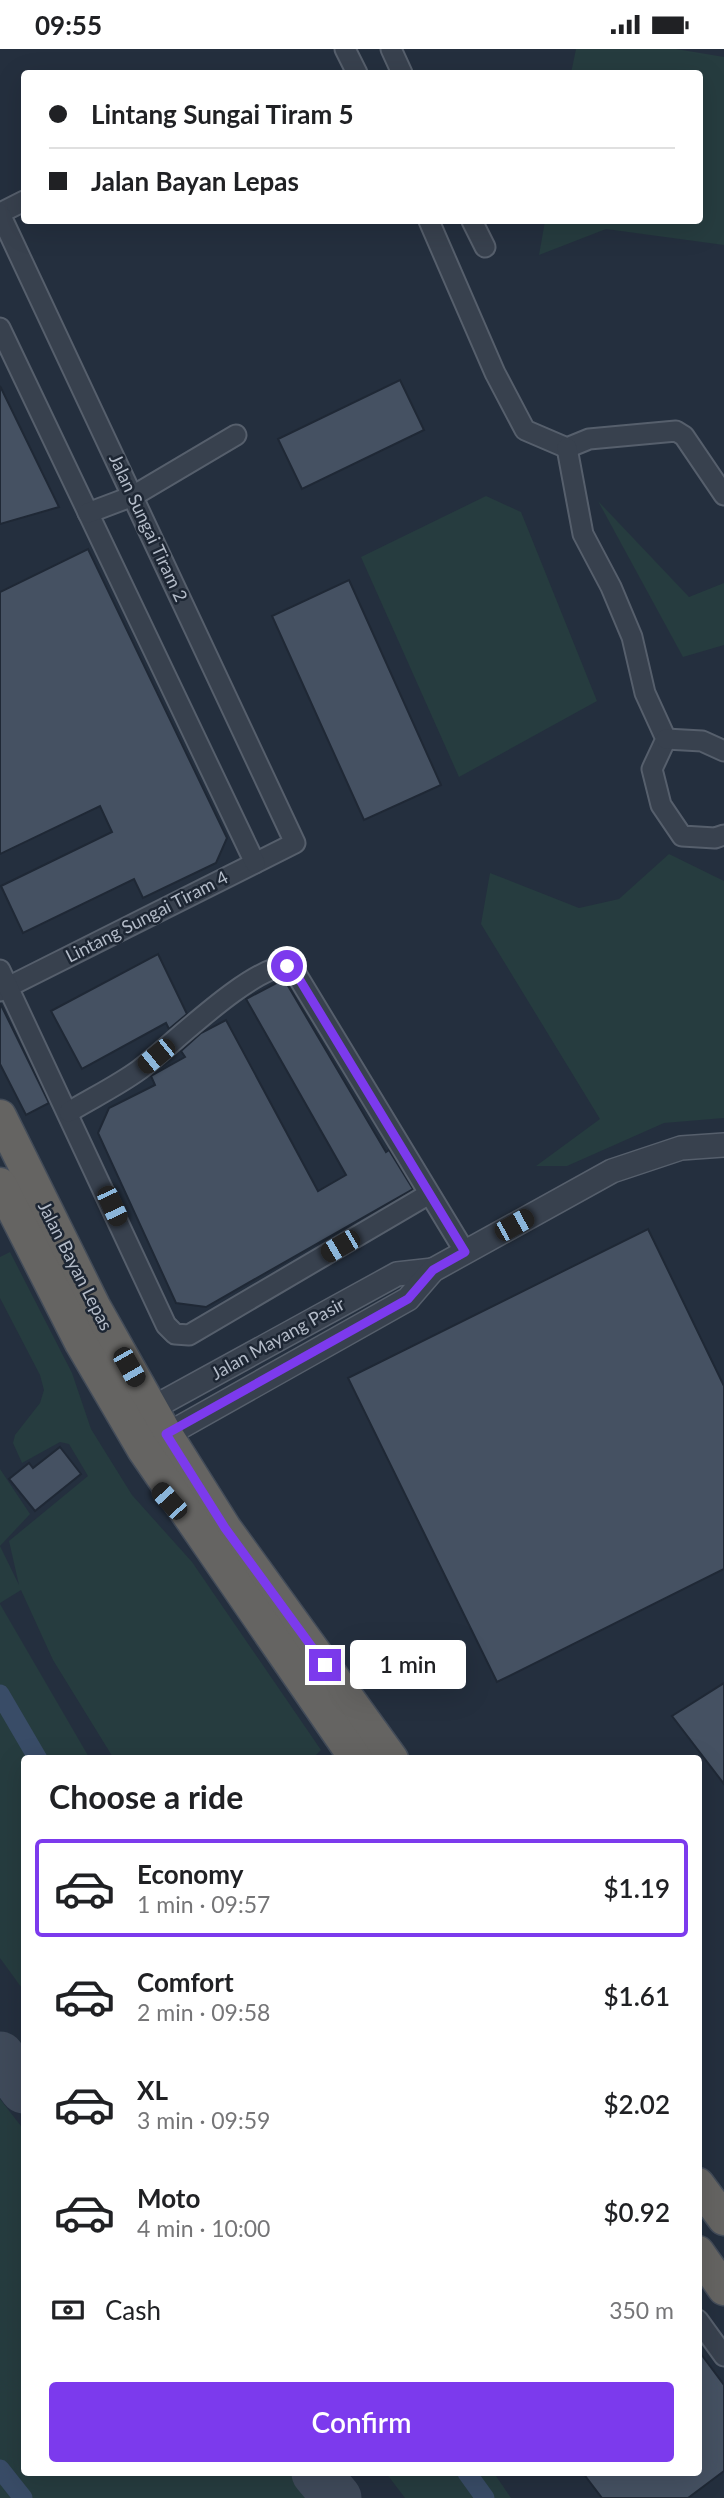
<!DOCTYPE html>
<html lang="en">
<head>
<meta charset="utf-8">
<style>
	:root { --surface:#fff; --page:#f6f6f6; --text:#202124; --muted:#757577; --line:#e0e0e0; --accent:#7c3aed }
	body { margin:0; font-family:Lato,sans-serif; background:var(--page); color:var(--text); height:100vh; display:flex; flex-direction:column; font-size:26px; white-space:nowrap }
	* { box-sizing:border-box; margin:0 }
	p { font-size:23px; color:var(--muted) }
	.icon { flex:none; width:38px; height:38px; fill:none; stroke:currentColor; stroke-width:2; stroke-linecap:round; stroke-linejoin:round }
	.map { position:relative; flex:1; overflow:hidden }
	.side { position:absolute; left:21px; top:1706px; width:681px; height:721px; display:flex; flex-direction:column; background:var(--surface); border-radius:7px; box-shadow:0 7px 28px #0002 }
	.side>* { flex:none }
	.guide { position:absolute; left:21px; top:21px; width:682px; height:154px; border-radius:7px; box-shadow:0 7px 28px #0002; display:grid; align-content:center; height:154px; padding:0 28px; background:var(--surface) }
	.end { position:absolute; width:32px; height:32px; margin:-16px; border:9px solid #7c3aed; background:#fff; box-shadow:0 0 0 4px #fff }
	.from { border-radius:50% }
	.bubble { position:absolute; height:49px; border-radius:7px; background:var(--surface); box-shadow:0 7px 28px #0002; font-size:23px; font-weight:600; line-height:49px; text-align:center }
	.car { position:absolute; width:21px; height:42px; margin:-21px -10px; border-radius:9px; box-shadow:0 0 5px 2px #0007; background:linear-gradient(#222 24%,#8ab4d8 0 40%,#222 0 76%,#8ab4d8 0 86%,#222 0) }
	.guide b { display:flex; align-items:center; gap:24px; height:66px; font-size:26px }
	.guide b+b { border-top:2px solid var(--line) }
	.guide i { width:18px; height:18px; background:var(--text) }
	ul { padding:0; list-style:none }
	li { display:flex; align-items:center; gap:21px; height:98px; margin:0 14px 10px; padding:0 14px; border:4px solid transparent; border-radius:7px }
	li div { flex:1 }
	li b { display:block; font-size:26px }
	li em { font-style:normal; font-weight:600 }
	li.selected { border-color:var(--accent) }
	li>.icon { width:63px; height:63px; stroke-width:1.5 }
	h2 { padding:0 28px; font-size:32px; line-height:84px }
	.pay { display:flex; align-items:center; gap:18px; height:77px; padding:0 28px; font-size:26px }
	.pay p { margin-inline-start:auto }
	.action { display:flex; gap:14px; margin-top:auto; padding:14px 28px }
	.action a { flex:1; height:80px; border-radius:7px; background:var(--accent); color:#fff; font-size:28px; font-weight:600; line-height:80px; text-align:center }
	.status { display:flex; justify-content:space-between; align-items:center; height:49px; padding:0 35px; background:var(--surface); direction:ltr }
	.status svg { height:19px; fill:currentColor }
	.map>svg:first-child { display:block }
	.green { fill:#263c3f }
	.lines { fill:none; stroke-linecap:round; stroke-linejoin:round }
	.canal { stroke:#394c67; stroke-width:19 }
	.taxiway { stroke:#3f4a5a; stroke-width:49 }
	.building { fill:#455162; stroke:#1f2835; stroke-width:2 }
	.minor-casing { stroke:#565f6c; stroke-width:23 }
	.tertiary-casing { stroke:#565f6c; stroke-width:26 }
	.trunk-casing { stroke:#434c59; stroke-width:35 }
	.minor { stroke:#38414e; stroke-width:19 }
	.tertiary { stroke:#38414e; stroke-width:23 }
	.trunk { stroke:#656462; stroke-width:32 }
	.route { stroke:#7c3aed; stroke-width:9 }
	.labels { text-anchor:middle; stroke-width:5; stroke-linejoin:round; paint-order:stroke }
	.street-label { font-size:18px; fill:#b4bcc9; stroke:#1d2633 }
</style>
</head>
<body>
<div class="status"><b>09:55</b><svg viewBox="0 0 49 12"><path d="M0 12V9h3v3zM5 12V6h3v6zM10 12V3h3v9zM15 12V0h3v12zM26 1h20v11H26zM47 4h2v5h-2z"/></svg></div>
<div class="map">
<svg width="724" height="2449" viewBox="0 0 724 2449">
	<rect width="100%" height="100%" fill="#242f3e"/>
	<g class="green">
		<path d="M 576,0 L 676,0 L 724,8 L 724,196 L 606,180 L 539,206 L 545,172 L 700,172 L 700,24 L 571,24 Z"/>
		<path d="M 486,447 L 521,463 L 597,652 L 459,728 L 361,508 Z"/>
		<path d="M 598,452 L 689,548 L 724,534 L 724,596 L 683,608 Z"/>
		<path d="M 669,805 L 724,832 L 724,1069 L 664,1074 L 567,1117 L 536,1117 L 600,1070 L 481,875 L 490,824 L 579,859 L 619,850 Z"/>
		<path d="M 10,1203 L 72,1324 L 91,1380 L 132,1446 L 192,1513 L 321,1701 L 312,1710 L 114,1710 L 53,1611 L 21,1541 L 0,1554 L 0,1420 L 30,1465 L 0,1497 L 19,1536 L 9,1492 L 88,1427 L 69,1395 L 60,1393 L 22,1414 L 13,1394 L 15,1386 L 40,1354 L 44,1341 L 40,1326 L 0,1249 L 0,1208 Z"/>
		<path d="M 0,1555 L 90,1710 L 24,1710 L 24,1942 L 0,1909 Z"/>
		<path d="M 0,2050 L 24,2081 L 24,2424 L 292,2424 L 311,2449 L 0,2449 Z"/>
		<path d="M 386,2424 L 494,2424 L 511,2449 L 405,2449 Z"/>
	</g>
	<g class="lines">
		<g class="canal">
			<path d="M 0,1645 L 38,1710"/>
			<path d="M 0,2420 L 23,2449"/>
			<path d="M 467,2424 L 485,2449"/>
		</g>
		<g class="taxiway">
			<path d="M 0,2007 L 24,2040"/>
			<path d="M 316,2424 L 337,2449"/>
		</g>
	</g>
	<g class="building">
		<path d="M 400,331 L 424,381 L 302,440 L 278,390 Z"/>
		<path d="M 0,337 L 59,458 L 0,475 Z"/>
		<path d="M 88,500 L 227,789 L 216,814 L 143,849 L 134,830 L 23,884 L 1,837 L 112,783 L 100,757 L 0,805 L 0,543 Z"/>
		<path d="M 349,531 L 441,736 L 364,771 L 272,567 Z"/>
		<path d="M 158,905 L 187,965 L 169,980 L 166,974 L 82,1020 L 51,962 Z"/>
		<path d="M 284,930 L 386,1103 L 389,1101 L 413,1140 L 206,1258 L 176,1254 L 98,1084 L 109,1059 L 155,1036 L 151,1027 L 185,1008 L 181,1002 L 201,984 L 226,971 L 318,1142 L 346,1126 L 246,950 Z"/>
		<path d="M 0,954 L 49,1054 L 26,1066 L 0,1015 Z"/>
		<path d="M 648,1180 L 724,1337 L 724,1520 L 497,1633 L 348,1329 Z"/>
		<path d="M 60,1398 L 81,1425 L 35,1462 L 9,1430 L 29,1414 L 33,1419 Z"/>
		<path d="M 724,1634 L 724,1735 L 672,1667 Z"/>
		<path d="M 698,2301 L 724,2336 L 724,2422 L 688,2449 L 602,2449 L 583,2424 L 698,2424 Z"/>
	</g>
	<g class="lines">
		<defs>
			<g id="minor">
				<path d="M 345,0 L 357,24"/>
				<path d="M 391,0 L 402,24"/>
				<path d="M 0,164 L 24,152"/>
				<path d="M 0,165 L 295,794 L 0,942"/>
				<path d="M 429,172 L 495,324 L 525,381 L 567,399 L 589,390 L 676,382 L 684,387 L 724,446"/>
				<path d="M 472,172 L 485,198"/>
				<path d="M 0,279 L 255,814"/>
				<path d="M 567,399 L 583,485 L 611,538 L 632,588 L 645,644 L 666,690 L 652,720 L 661,756 L 682,787 L 715,789 L 724,786"/>
				<path d="M 88,464 L 133,447 L 236,386"/>
				<path d="M 666,690 L 702,692 L 724,702"/>
				<path d="M 0,921 L 166,1276 L 175,1285 L 189,1286 L 429,1145"/>
				<path d="M 69,1063 C 92,1049 117,1037 139,1021 C 171,997 250,918 287,917 L 295,923 L 465,1203"/>
				<path d="M 698,2271 L 724,2307"/>
			</g>
			<g id="tertiary">
				<path d="M 140,1366 L 397,1225 L 433,1221"/>
				<path d="M 154,1393 L 408,1250 L 433,1221 L 612,1122 L 681,1099 L 724,1096"/>
			</g>
			<g id="trunk">
				<path d="M 0,1067 L 94,1257 L 166,1385 L 225,1479 L 392,1710"/>
				<path d="M 0,1135 L 81,1294 L 143,1400 L 356,1710"/>
				<path d="M 698,2135 L 724,2170"/>
				<path d="M 698,2203 L 724,2240"/>
			</g>
		</defs>
		<use href="#minor" class="minor-casing"/>
		<use href="#tertiary" class="tertiary-casing"/>
		<use href="#trunk" class="trunk-casing"/>
		<use href="#minor" class="minor"/>
		<use href="#tertiary" class="tertiary"/>
		<use href="#trunk" class="trunk"/>
	</g>
	<g class="lines">
		<path class="route" d="M 287,917 L 295,923 L 465,1203 L 433,1221 L 408,1250 L 166,1385 L 225,1479 L 325,1616"/>
	</g>
	<g class="labels">
		<g class="street-label">
			<text transform="translate(148 479) rotate(65)" y="6">Jalan Sungai Tiram 2</text>
			<text transform="translate(147 868) rotate(-27)" y="6">Lintang Sungai Tiram 4</text>
			<text transform="translate(75 1217) rotate(63)" y="6">Jalan Bayan Lepas</text>
			<text transform="translate(278 1290) rotate(-29)" y="6">Jalan Mayang Pasir</text>
		</g>
	</g>
</svg>
<i class="end from" style="left:287px;top:917px"></i>
<i class="end" style="left:325px;top:1616px"></i>
<div class="bubble" style="left:350px;top:1591px;width:116px">1 min</div>
<i class="car" style="left:156px;top:1007px;rotate:231deg"></i>
<i class="car" style="left:112px;top:1157px;rotate:155deg"></i>
<i class="car" style="left:514px;top:1176px;rotate:61deg"></i>
<i class="car" style="left:340px;top:1197px;rotate:240deg"></i>
<i class="car" style="left:129px;top:1318px;rotate:150deg"></i>
<i class="car" style="left:169px;top:1452px;rotate:318deg"></i>
<div class="guide">
<b><i class="from"></i>Lintang Sungai Tiram 5</b>
<b><i></i>Jalan Bayan Lepas</b>
</div>
<section class="side">
<h2>Choose a ride</h2>
<ul>
<li class="selected"><svg class="icon" aria-label="car" viewBox="0 0 24 24"><path d="M5 17H2v-5l4-1 3-4h7l3 4 3 1v5h-3M9 17h6M6 11h13"/><circle cx="7" cy="17" r="2"/><circle cx="17" cy="17" r="2"/></svg><div><b>Economy</b><p>1 min · 09:57</p></div><em>$1.19</em></li>
<li><svg class="icon" aria-label="car" viewBox="0 0 24 24"><path d="M5 17H2v-5l4-1 3-4h7l3 4 3 1v5h-3M9 17h6M6 11h13"/><circle cx="7" cy="17" r="2"/><circle cx="17" cy="17" r="2"/></svg><div><b>Comfort</b><p>2 min · 09:58</p></div><em>$1.61</em></li>
<li><svg class="icon" aria-label="car" viewBox="0 0 24 24"><path d="M5 17H2v-5l4-1 3-4h7l3 4 3 1v5h-3M9 17h6M6 11h13"/><circle cx="7" cy="17" r="2"/><circle cx="17" cy="17" r="2"/></svg><div><b>XL</b><p>3 min · 09:59</p></div><em>$2.02</em></li>
<li><svg class="icon" aria-label="car" viewBox="0 0 24 24"><path d="M5 17H2v-5l4-1 3-4h7l3 4 3 1v5h-3M9 17h6M6 11h13"/><circle cx="7" cy="17" r="2"/><circle cx="17" cy="17" r="2"/></svg><div><b>Moto</b><p>4 min · 10:00</p></div><em>$0.92</em></li>
</ul>
<div class="pay"><svg class="icon" aria-label="cash" viewBox="0 0 24 24"><path d="M3 7h18v10H3z"/><circle cx="12" cy="12" r="2"/></svg>Cash<p>350 m</p></div>
<div class="action"><a>Confirm</a></div>
</section>
</div>
</body>
</html>
